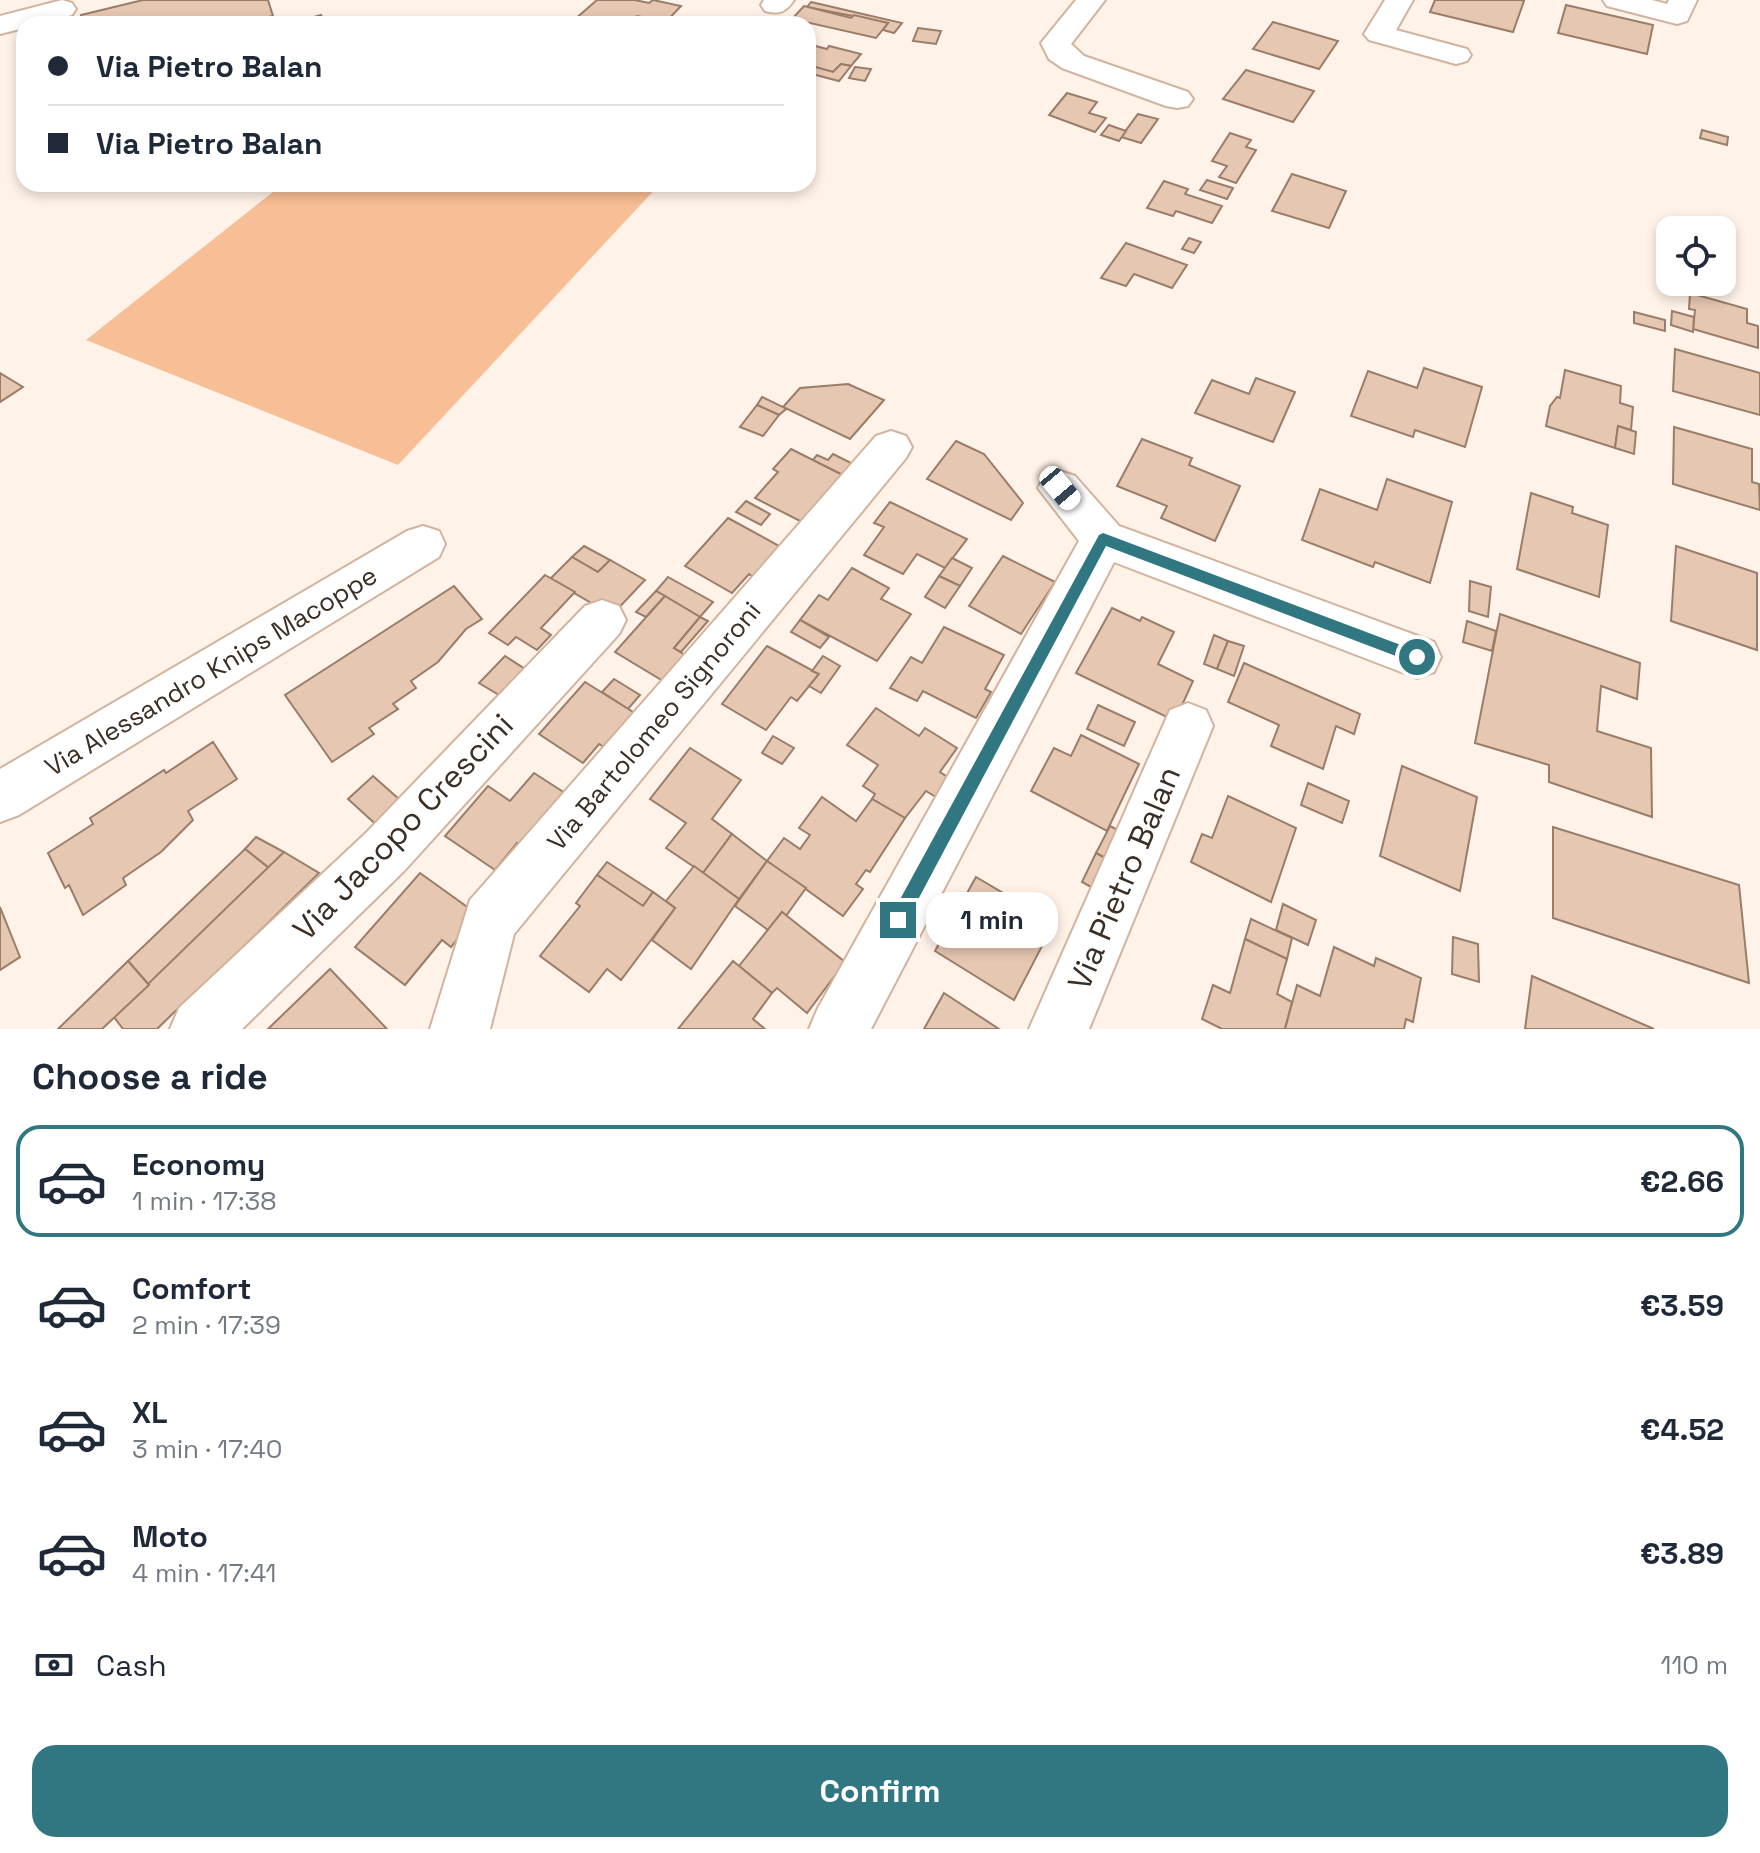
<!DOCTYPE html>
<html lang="en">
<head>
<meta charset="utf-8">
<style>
	:root { --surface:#fff; --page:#f6f6f7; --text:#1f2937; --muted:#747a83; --line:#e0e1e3; --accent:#307781 }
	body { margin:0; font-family:"Space Grotesk",sans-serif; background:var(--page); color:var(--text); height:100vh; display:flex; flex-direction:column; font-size:30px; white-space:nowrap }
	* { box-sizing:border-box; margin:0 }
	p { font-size:26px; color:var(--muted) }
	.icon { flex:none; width:44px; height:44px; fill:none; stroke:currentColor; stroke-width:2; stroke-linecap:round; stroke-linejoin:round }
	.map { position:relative; height:1029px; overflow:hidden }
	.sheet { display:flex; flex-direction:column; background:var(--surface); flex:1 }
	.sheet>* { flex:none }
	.hud { position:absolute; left:16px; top:16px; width:800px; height:176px; border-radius:24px; box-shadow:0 4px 12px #0003; display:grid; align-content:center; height:176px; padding:0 32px; background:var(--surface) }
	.tools { position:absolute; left:1656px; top:216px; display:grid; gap:16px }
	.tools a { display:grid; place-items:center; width:80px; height:80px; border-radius:16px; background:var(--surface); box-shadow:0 4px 12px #0003; font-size:40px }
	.end { position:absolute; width:36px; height:36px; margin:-18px; border:10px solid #307781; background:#fff; box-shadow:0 0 0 4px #fff }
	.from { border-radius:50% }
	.bubble { position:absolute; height:56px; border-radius:24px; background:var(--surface); box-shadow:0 4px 12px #0003; font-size:26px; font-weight:700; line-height:56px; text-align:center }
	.car { position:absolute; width:24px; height:48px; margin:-24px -12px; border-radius:10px; box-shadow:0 0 6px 2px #0007; background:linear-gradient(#fff 24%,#345 0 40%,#fff 0 76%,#345 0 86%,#fff 0) }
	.hud b { display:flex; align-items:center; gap:28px; height:76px; font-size:30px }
	.hud b+b { border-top:2px solid var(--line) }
	.hud i { width:20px; height:20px; background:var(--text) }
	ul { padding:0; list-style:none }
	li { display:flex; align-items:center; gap:24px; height:112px; margin:0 16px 12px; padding:0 16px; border:4px solid transparent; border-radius:24px }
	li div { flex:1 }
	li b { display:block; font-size:30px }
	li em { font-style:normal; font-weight:700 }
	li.current { border-color:var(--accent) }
	li>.icon { width:72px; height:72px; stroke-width:1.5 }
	h2 { padding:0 32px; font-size:36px; line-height:96px }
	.pay { display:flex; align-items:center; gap:20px; height:88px; padding:0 32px; font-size:30px }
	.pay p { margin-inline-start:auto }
	.action { display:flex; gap:16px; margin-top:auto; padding:16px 32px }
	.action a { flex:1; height:92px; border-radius:24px; background:var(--accent); color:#fff; font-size:32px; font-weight:700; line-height:92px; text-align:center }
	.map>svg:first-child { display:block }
	.green { fill:#f8be95 }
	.building { fill:#e6c7b1; stroke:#9a7d68; stroke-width:2 }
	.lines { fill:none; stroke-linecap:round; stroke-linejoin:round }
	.minor-casing { stroke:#d2b39d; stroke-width:4 }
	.minor { fill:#fff; fill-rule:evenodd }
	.route { fill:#307781 }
	.labels { text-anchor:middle; stroke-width:7; stroke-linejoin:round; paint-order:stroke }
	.street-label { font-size:26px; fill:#3a2e25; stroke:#fff }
	.near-street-label { font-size:32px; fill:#3a2e25; stroke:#fff }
</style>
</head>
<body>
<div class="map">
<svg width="1760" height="1029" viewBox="0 0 1760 1029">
	<rect width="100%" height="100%" fill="#fff2e8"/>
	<path class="green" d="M 283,184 L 660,184 L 398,465 L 86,340 Z"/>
	<g class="building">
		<path d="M 143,0 L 268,0 L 273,16 L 239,24 L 83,24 L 81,15 Z"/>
		<path d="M 597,0 L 635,0 L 649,3 L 653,0 L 681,6 L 666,22 L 637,16 L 628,24 L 590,24 L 574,20 Z"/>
		<path d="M 1435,0 L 1521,0 L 1524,1 L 1513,32 L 1430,12 Z"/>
		<path d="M 811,2 L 902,23 L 894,33 L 883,30 L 888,23 L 807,7 Z"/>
		<path d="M 1566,5 L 1653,25 L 1647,54 L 1558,33 Z"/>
		<path d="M 804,6 L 851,18 L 854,15 L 888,23 L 876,38 L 792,19 Z"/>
		<path d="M 321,15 L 327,24 L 290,24 Z"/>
		<path d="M 1273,22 L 1338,41 L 1319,69 L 1253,49 Z"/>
		<path d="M 918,28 L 941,31 L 936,44 L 913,41 Z"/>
		<path d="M 808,44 L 827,49 L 829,46 L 861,54 L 851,66 L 841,64 L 833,72 L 808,65 Z"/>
		<path d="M 841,64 L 851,66 L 839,81 L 808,73 L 808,65 L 833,72 Z"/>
		<path d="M 855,67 L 871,69 L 865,81 L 849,78 Z"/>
		<path d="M 1246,70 L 1314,91 L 1293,122 L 1223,99 Z"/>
		<path d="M 1067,93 L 1097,102 L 1089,113 L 1106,118 L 1095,132 L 1049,115 Z"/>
		<path d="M 1138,114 L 1158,119 L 1141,143 L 1121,137 Z"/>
		<path d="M 1109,125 L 1126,131 L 1119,141 L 1101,135 Z"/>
		<path d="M 1702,130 L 1728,137 L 1727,145 L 1700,138 Z"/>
		<path d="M 1230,133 L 1251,140 L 1246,147 L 1256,150 L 1236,183 L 1219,177 L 1227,166 L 1212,161 Z"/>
		<path d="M 1292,174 L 1346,191 L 1329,228 L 1272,211 Z"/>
		<path d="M 1207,180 L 1233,188 L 1227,199 L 1200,190 Z"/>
		<path d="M 1164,181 L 1188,189 L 1185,194 L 1222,206 L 1212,223 L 1176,211 L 1173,216 L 1147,208 Z"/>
		<path d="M 1189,238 L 1201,242 L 1194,253 L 1182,249 Z"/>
		<path d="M 1126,243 L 1187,265 L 1172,288 L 1134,274 L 1126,286 L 1101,278 Z"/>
		<path d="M 1690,293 L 1747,309 L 1747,323 L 1758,326 L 1758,348 L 1693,329 L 1695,310 L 1689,309 Z"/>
		<path d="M 1672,311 L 1694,317 L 1693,332 L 1671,325 Z"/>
		<path d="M 1634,312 L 1665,320 L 1665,331 L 1634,323 Z"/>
		<path d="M 1675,349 L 1760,373 L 1760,415 L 1673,391 Z"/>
		<path d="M 1424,368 L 1482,387 L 1465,447 L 1415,430 L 1413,437 L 1351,416 L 1368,371 L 1417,388 Z"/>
		<path d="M 1565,370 L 1621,386 L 1620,403 L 1633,407 L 1631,430 L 1618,426 L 1615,448 L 1546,426 L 1550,406 L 1557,397 L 1560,398 Z"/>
		<path d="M 0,373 L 23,387 L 0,402 Z"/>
		<path d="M 1256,378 L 1295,392 L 1273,442 L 1195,413 L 1212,380 L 1249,394 Z"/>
		<path d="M 848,384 L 884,400 L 850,439 L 783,407 L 800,388 Z"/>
		<path d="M 762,397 L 783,407 L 786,409 L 779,415 L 757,405 Z"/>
		<path d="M 757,405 L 779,415 L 763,436 L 740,427 Z"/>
		<path d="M 1618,426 L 1636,432 L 1634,454 L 1615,448 Z"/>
		<path d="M 1674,427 L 1752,449 L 1752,482 L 1759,484 L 1760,510 L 1673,484 Z"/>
		<path d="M 1142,439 L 1192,458 L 1189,465 L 1240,486 L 1215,541 L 1161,518 L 1167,506 L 1117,486 Z"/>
		<path d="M 956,441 L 984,454 L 1023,503 L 1011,520 L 927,479 Z"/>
		<path d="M 791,449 L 843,475 L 804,523 L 755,498 L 778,472 L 773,469 Z"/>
		<path d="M 833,454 L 853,464 L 843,475 L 813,460 L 817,455 L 828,460 Z"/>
		<path d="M 1387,479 L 1452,502 L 1430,583 L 1375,562 L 1373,567 L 1302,540 L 1320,489 L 1377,510 Z"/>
		<path d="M 1531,493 L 1573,507 L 1572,513 L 1608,525 L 1599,597 L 1517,569 Z"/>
		<path d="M 746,501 L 770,514 L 761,525 L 736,512 Z"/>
		<path d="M 890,502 L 967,539 L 945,568 L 917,554 L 903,574 L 864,555 L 884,527 L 874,523 Z"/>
		<path d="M 728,518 L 783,548 L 756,579 L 749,574 L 732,593 L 685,566 Z"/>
		<path d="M 584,546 L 610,560 L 598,572 L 572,557 Z"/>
		<path d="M 1676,546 L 1757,573 L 1757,650 L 1671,621 Z"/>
		<path d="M 1003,556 L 1055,582 L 1021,634 L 969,606 Z"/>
		<path d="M 572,557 L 598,572 L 610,560 L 645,580 L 612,615 L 550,579 Z"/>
		<path d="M 952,558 L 972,568 L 960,586 L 939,576 Z"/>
		<path d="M 852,568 L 889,588 L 881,599 L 911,614 L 877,661 L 800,620 L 819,595 L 828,600 Z"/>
		<path d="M 545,575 L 575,592 L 541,628 L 551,635 L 537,650 L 516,637 L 508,645 L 489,633 Z"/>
		<path d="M 939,576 L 960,586 L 945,608 L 925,597 Z"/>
		<path d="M 668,577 L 713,602 L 700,617 L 656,591 Z"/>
		<path d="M 1470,581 L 1491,587 L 1488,617 L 1469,611 Z"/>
		<path d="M 454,586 L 482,619 L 466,629 L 438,662 L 411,681 L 416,688 L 393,704 L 398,709 L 369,728 L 374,734 L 332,762 L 285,695 Z"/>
		<path d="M 656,591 L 665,596 L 646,617 L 636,612 Z"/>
		<path d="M 665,596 L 700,617 L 674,648 L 685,655 L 663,681 L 615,652 Z"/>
		<path d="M 1112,608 L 1140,621 L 1142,617 L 1174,632 L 1158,664 L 1193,681 L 1175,721 L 1076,673 Z"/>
		<path d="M 1500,614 L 1640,663 L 1637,699 L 1601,686 L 1597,731 L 1651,748 L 1652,817 L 1549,782 L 1549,765 L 1475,743 Z"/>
		<path d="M 700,617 L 708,621 L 681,652 L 674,648 Z"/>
		<path d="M 800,620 L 829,637 L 820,648 L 791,632 Z"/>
		<path d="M 1467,621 L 1496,631 L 1492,651 L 1463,642 Z"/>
		<path d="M 944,627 L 1004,655 L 985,689 L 991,692 L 976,718 L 923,691 L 917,701 L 890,688 L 911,657 L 922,663 Z"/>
		<path d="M 1214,635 L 1228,641 L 1217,669 L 1204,664 Z"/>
		<path d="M 1228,641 L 1244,646 L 1234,676 L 1217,669 Z"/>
		<path d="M 767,646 L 819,674 L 797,701 L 791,697 L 766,730 L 722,704 Z"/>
		<path d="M 505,656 L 539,678 L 514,704 L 479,683 Z"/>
		<path d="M 823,656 L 840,666 L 821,693 L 809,686 L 819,674 L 812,671 Z"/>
		<path d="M 1244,663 L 1360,714 L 1354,734 L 1336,726 L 1323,769 L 1271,746 L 1279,725 L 1228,702 Z"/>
		<path d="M 614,679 L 640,695 L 628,709 L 602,692 Z"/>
		<path d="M 585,682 L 641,717 L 612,752 L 599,744 L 583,763 L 539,734 Z"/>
		<path d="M 1098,705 L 1135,722 L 1124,746 L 1087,729 Z"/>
		<path d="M 876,708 L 919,736 L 925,728 L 957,748 L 940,772 L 949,778 L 936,797 L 926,791 L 905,818 L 872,799 L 875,794 L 863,786 L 878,765 L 847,745 Z"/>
		<path d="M 1081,735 L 1139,764 L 1107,831 L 1031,791 L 1054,748 L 1071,756 Z"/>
		<path d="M 773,736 L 794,748 L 782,764 L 762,753 Z"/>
		<path d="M 213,742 L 237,779 L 188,811 L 193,820 L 161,852 L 123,878 L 126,885 L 83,915 L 69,885 L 65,888 L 48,853 L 93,824 L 90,818 L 164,770 L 166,773 Z"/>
		<path d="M 690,748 L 741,780 L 712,819 L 732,834 L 703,873 L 666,848 L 686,823 L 650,799 Z"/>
		<path d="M 1402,766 L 1477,797 L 1460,891 L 1380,856 Z"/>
		<path d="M 534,773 L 568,795 L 524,849 L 517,843 L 495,870 L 445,836 L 488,786 L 510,801 Z"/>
		<path d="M 373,776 L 408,807 L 383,831 L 348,799 Z"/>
		<path d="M 1308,783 L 1349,801 L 1342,823 L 1301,805 Z"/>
		<path d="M 1228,796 L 1296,828 L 1271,902 L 1191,862 L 1202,834 L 1212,838 Z"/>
		<path d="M 822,797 L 856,821 L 872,799 L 905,818 L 870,872 L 866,870 L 856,884 L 863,889 L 843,916 L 767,861 L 784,838 L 800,849 L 810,835 L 799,828 Z"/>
		<path d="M 1110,826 L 1133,838 L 1120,866 L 1096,853 Z"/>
		<path d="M 1553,827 L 1739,885 L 1749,983 L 1553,918 Z"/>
		<path d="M 732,834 L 767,861 L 739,899 L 703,873 Z"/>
		<path d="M 256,837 L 284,852 L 269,868 L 245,849 Z"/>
		<path d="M 245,849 L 269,868 L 149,985 L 128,961 Z"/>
		<path d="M 284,852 L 319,873 L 227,963 L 234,978 L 210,1002 L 196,991 L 157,1029 L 123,1029 L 114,1017 Z"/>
		<path d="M 1096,853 L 1120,866 L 1106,895 L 1082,882 Z"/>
		<path d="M 767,861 L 806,888 L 786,916 L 782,912 L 768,930 L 735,906 Z"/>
		<path d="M 607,862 L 653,892 L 643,906 L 597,875 Z"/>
		<path d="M 694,866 L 739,899 L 691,969 L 652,940 L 675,908 L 666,901 Z"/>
		<path d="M 420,873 L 477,914 L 451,947 L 442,940 L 405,985 L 355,947 Z"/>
		<path d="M 597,875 L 643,906 L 653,892 L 675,908 L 621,980 L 607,969 L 589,992 L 540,956 L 580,906 L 576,903 Z"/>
		<path d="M 976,877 L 1054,923 L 1014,1000 L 935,951 Z"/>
		<path d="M 1283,904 L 1316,920 L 1308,945 L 1276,930 Z"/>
		<path d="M 0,907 L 20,957 L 0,970 Z"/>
		<path d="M 782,912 L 845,962 L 807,1013 L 777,988 L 772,993 L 739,966 Z"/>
		<path d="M 1251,919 L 1292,938 L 1287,959 L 1245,939 Z"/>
		<path d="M 1453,937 L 1478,944 L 1479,982 L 1452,974 Z"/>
		<path d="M 1245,939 L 1287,959 L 1277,994 L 1292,1002 L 1285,1029 L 1222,1029 L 1202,1019 L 1213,985 L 1230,993 Z"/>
		<path d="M 1334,947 L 1374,966 L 1376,958 L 1421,978 L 1413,1022 L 1406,1019 L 1404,1029 L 1285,1029 L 1297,985 L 1320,996 Z"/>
		<path d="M 128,961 L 149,985 L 102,1029 L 58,1029 Z"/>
		<path d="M 733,961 L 772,993 L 753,1019 L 765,1029 L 678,1029 Z"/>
		<path d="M 330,969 L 387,1029 L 268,1029 Z"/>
		<path d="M 1532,976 L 1654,1029 L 1525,1029 Z"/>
		<path d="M 944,993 L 999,1029 L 924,1029 Z"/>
	</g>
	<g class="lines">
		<defs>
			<g id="minor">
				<path d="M 62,0 L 72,3 L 76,9 L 72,15 L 38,24 L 24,24 L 24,28 L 0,34 L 0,16 Z"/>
				<path d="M 764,0 L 794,0 C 786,12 779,15 765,11 L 761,5 Z"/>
				<path d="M 1076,0 L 1105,0 L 1071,44 L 1084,56 L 1188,92 L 1193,99 L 1188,106 L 1177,108 L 1166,106 L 1062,68 L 1049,59 L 1041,43 Z"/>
				<path d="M 1385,0 L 1413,0 L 1396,30 L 1467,49 L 1471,55 L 1467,61 L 1456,64 L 1369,40 L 1364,34 Z"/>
				<path d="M 1603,0 L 1652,0 L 1667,4 L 1669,0 L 1697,0 L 1687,21 L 1677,24 L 1607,6 Z"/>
				<path d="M 891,431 L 906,436 L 912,447 L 906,458 L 514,934 L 490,1029 L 430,1029 L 470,900 L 876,436 Z"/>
				<path d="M 1060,471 L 1075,476 L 1119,526 L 1434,642 L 1441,657 L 1434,672 L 1417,678 L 1114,562 L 871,1029 L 809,1029 L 818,1008 L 1079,541 L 1038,488 L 1045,476 Z"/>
				<path d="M 423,526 L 439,531 L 445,544 L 439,557 L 19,815 L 0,822 L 0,769 L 407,531 Z"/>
				<path d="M 602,600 L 619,606 L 626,620 L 619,634 L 404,871 L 242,1029 L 170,1029 L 179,1008 L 366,833 L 585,606 Z"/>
				<path d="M 1188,703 L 1206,710 L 1213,726 L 1089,1029 L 1029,1029 L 1170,710 Z"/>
			</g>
		</defs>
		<use href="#minor" class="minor-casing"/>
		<use href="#minor" class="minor"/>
	</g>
	<path class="route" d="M 1103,533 L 1422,653 L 1424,657 L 1417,664 L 1106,546 L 904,926 L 898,928 L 892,926 L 890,920 L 892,914 L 1099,535 Z"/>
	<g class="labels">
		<g class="street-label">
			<text transform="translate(211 671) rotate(-31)" y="9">Via Alessandro Knips Macoppe</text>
			<text transform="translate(654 726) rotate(-50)" y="9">Via Bartolomeo Signoroni</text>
		</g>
		<g class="near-street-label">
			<text transform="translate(403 827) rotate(-46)" y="11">Via Jacopo Crescini</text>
			<text transform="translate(1124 878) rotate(-67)" y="11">Via Pietro Balan</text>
		</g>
	</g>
</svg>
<div class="tools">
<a><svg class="icon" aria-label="locate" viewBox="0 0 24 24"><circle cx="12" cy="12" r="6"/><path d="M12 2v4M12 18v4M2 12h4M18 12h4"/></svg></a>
</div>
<i class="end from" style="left:1417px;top:657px"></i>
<i class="end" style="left:898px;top:920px"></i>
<div class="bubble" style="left:926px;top:892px;width:132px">1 min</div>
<i class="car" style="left:1060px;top:488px;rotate:140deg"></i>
<div class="hud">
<b><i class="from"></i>Via Pietro Balan</b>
<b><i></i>Via Pietro Balan</b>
</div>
</div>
<section class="sheet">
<h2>Choose a ride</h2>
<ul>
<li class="current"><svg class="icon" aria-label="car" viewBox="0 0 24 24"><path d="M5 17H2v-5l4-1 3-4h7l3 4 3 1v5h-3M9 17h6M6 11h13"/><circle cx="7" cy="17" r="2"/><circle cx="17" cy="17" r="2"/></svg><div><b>Economy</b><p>1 min · 17:38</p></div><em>€2.66</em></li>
<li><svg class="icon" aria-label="car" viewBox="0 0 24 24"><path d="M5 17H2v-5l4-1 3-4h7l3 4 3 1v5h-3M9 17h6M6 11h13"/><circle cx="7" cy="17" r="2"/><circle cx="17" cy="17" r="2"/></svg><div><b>Comfort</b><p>2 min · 17:39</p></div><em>€3.59</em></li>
<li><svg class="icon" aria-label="car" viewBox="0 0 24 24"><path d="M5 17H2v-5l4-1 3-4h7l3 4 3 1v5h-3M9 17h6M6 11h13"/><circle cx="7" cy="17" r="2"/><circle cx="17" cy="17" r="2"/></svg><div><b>XL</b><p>3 min · 17:40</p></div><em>€4.52</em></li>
<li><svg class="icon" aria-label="car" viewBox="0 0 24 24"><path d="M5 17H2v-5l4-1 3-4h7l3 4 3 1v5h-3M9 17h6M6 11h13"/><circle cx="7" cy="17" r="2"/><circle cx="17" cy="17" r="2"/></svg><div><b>Moto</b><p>4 min · 17:41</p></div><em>€3.89</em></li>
</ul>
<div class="pay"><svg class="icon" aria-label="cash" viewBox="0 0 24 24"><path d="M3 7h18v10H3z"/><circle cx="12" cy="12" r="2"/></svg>Cash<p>110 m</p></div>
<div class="action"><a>Confirm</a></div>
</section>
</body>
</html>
